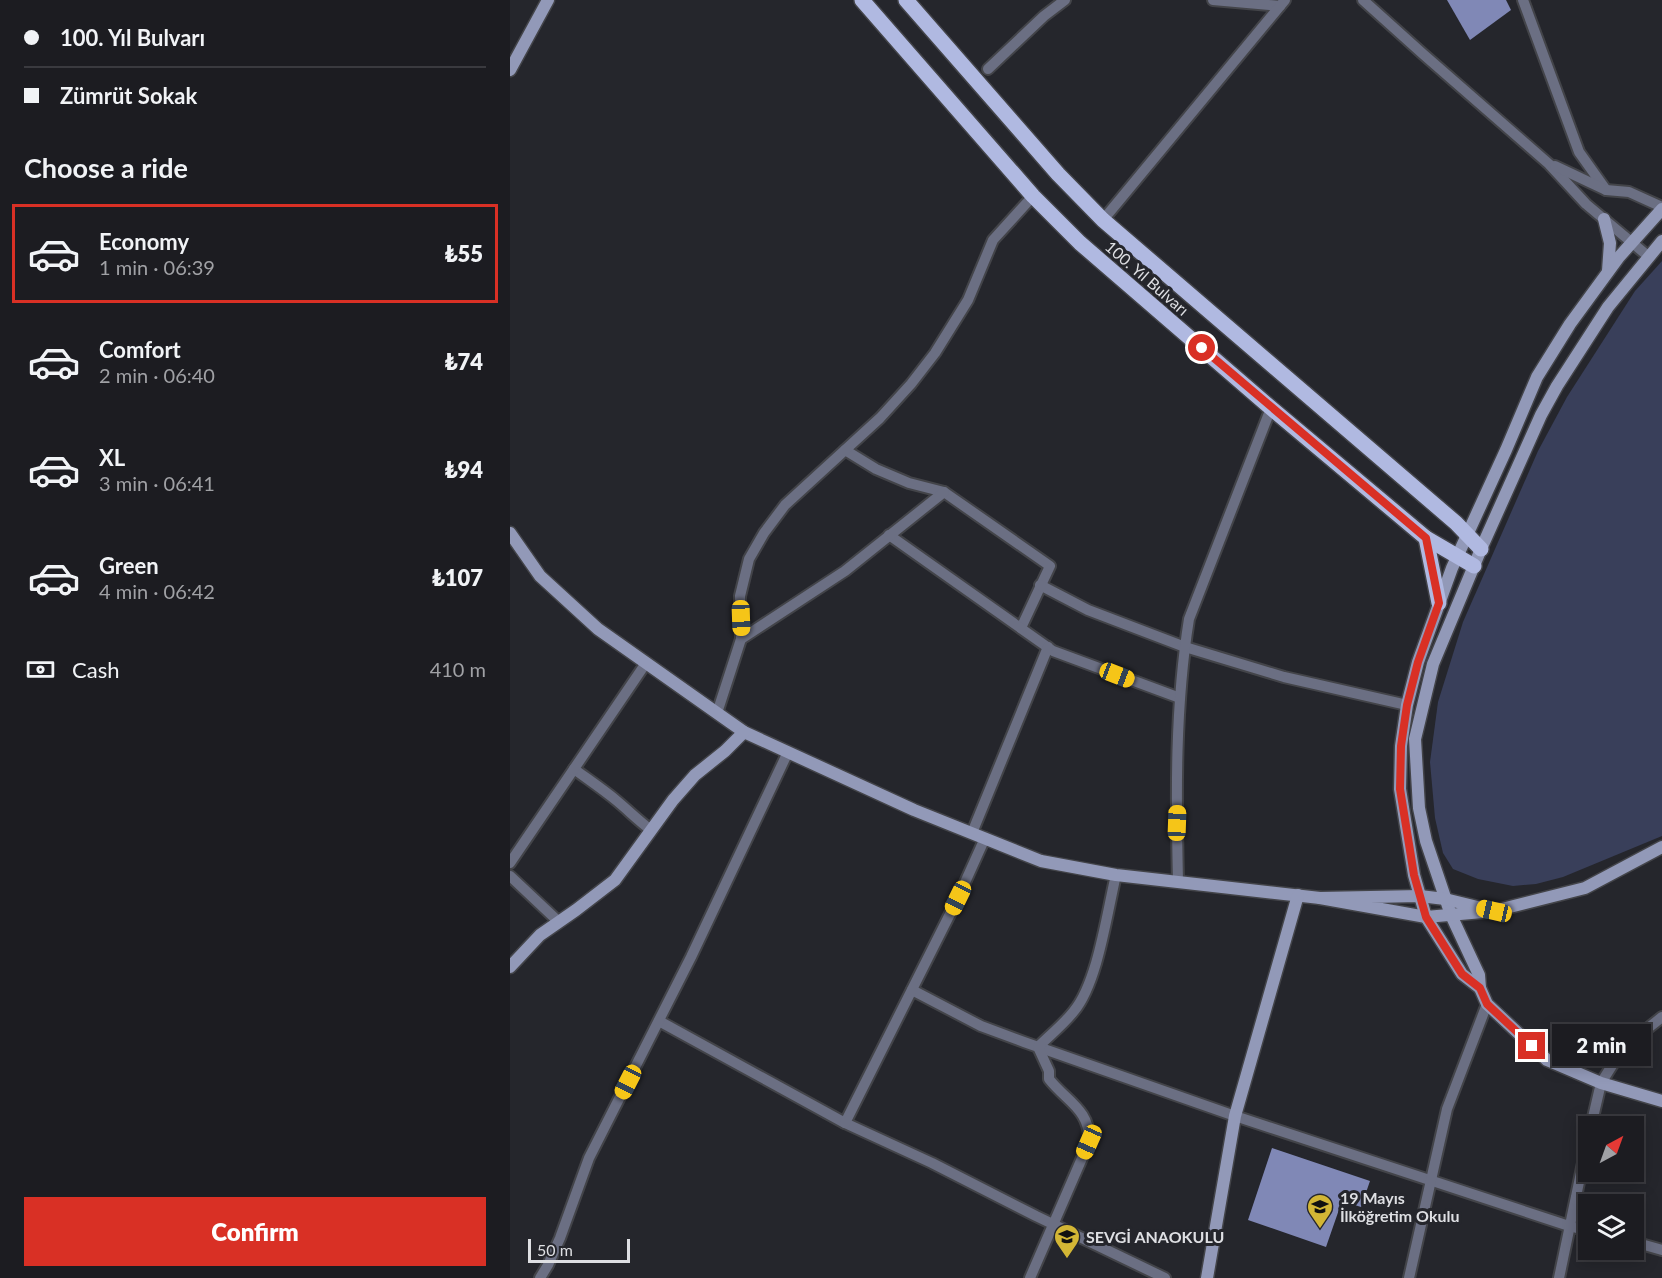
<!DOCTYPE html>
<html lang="en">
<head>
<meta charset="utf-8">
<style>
	:root { --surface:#1c1c21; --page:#25252a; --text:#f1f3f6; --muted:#a0a1a5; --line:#3a3a3f; --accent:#d93025 }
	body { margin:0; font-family:Lato,sans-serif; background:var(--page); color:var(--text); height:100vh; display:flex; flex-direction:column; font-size:22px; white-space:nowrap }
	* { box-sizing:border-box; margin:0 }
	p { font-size:20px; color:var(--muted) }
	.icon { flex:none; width:33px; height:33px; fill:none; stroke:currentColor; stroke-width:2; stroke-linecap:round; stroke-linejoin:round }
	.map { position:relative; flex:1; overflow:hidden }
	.side { display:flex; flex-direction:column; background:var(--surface); width:510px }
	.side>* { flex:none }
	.banner { display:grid; align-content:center; height:132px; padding:0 24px; background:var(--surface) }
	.needle { width:39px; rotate:41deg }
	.buttons { position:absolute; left:1068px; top:1116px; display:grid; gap:12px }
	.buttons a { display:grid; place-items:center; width:66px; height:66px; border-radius:0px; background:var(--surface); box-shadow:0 3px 15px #0003,0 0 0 2px var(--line); font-size:30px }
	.scale { position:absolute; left:18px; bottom:15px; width:102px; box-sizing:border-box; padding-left:6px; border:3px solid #dedfe3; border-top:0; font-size:16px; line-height:21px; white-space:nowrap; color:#dedfe3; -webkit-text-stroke:4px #25262c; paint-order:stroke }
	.end { position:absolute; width:27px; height:27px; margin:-14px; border:8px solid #d93025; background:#fff; box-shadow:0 0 0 3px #fff }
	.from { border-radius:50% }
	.bubble { position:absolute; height:42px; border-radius:0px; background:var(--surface); box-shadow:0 3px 15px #0003,0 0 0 2px var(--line); font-size:20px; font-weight:800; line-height:42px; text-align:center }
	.car { position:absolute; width:18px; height:36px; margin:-18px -9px; border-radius:8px; box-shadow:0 0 4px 2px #0007; background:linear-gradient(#f5c518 24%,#345 0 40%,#f5c518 0 76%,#345 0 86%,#f5c518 0) }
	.banner b { display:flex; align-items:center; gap:21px; height:57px; font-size:22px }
	.banner b+b { border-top:2px solid var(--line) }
	.banner i { width:15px; height:15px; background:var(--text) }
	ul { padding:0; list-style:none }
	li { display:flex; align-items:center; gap:18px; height:99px; margin:0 12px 9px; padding:0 12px; border:3px solid transparent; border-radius:0px }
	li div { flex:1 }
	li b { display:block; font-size:22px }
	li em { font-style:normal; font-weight:800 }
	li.on { border-color:var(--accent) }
	li>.icon { width:54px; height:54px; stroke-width:1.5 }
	h2 { padding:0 24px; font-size:27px; line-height:72px }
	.pay { display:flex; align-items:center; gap:15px; height:66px; padding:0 24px; font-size:22px }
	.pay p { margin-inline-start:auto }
	.primary-button { display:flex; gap:12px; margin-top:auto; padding:12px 24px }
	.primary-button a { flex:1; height:69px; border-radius:0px; background:var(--accent); color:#fff; font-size:24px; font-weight:800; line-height:69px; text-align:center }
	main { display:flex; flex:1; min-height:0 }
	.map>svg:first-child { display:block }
	.green { fill:#393f5a }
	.building { fill:#8088b6 }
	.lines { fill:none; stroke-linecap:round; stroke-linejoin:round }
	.street-casing { stroke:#434449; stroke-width:14 }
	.secondary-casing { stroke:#434449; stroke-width:15 }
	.primary-casing { stroke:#434449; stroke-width:18 }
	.street { stroke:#6b6f83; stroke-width:10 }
	.secondary { stroke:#9299b8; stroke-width:12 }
	.primary { stroke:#b0b9e1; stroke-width:15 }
	.route { stroke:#d93025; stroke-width:8 }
	.labels { text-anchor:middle; stroke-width:6; stroke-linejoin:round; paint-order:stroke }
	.street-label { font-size:16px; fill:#dedfe3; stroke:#25262c }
	.poi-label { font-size:16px; font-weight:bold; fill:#dedfe3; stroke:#25262c; text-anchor:start }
</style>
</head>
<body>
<main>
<section class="side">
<div class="banner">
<b><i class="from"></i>100. Yıl Bulvarı</b>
<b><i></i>Zümrüt Sokak</b>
</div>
<h2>Choose a ride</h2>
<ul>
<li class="on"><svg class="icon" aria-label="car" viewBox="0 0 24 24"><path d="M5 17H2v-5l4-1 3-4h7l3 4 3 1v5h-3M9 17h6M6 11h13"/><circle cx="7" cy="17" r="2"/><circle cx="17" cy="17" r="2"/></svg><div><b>Economy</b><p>1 min · 06:39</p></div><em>₺55</em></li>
<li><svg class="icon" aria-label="car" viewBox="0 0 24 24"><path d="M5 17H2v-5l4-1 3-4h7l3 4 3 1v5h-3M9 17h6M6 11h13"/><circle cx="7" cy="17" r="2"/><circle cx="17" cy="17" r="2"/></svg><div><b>Comfort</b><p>2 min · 06:40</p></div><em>₺74</em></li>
<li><svg class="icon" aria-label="car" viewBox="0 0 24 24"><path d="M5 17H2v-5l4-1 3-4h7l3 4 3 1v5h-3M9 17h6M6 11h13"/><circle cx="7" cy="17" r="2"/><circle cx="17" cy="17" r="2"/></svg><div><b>XL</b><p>3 min · 06:41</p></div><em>₺94</em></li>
<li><svg class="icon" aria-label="car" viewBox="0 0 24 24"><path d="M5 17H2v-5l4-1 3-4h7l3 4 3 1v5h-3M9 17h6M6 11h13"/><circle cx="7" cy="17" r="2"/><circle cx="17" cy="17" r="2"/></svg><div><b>Green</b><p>4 min · 06:42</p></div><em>₺107</em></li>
</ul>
<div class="pay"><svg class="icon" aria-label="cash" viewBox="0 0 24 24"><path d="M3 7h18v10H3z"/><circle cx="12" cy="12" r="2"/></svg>Cash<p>410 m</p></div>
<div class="primary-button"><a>Confirm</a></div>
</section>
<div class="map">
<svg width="1152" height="1278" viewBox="0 0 1152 1278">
	<rect width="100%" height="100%" fill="#25262c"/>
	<path class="green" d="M 1152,261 L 1152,836 L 1053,877 L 1026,884 L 1003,886 L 968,879 L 943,869 L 933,853 L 925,818 L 920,762 L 928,702 L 953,622 L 1028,451 L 1057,397 L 1125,291 Z"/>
	<g class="building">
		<path d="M 937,0 L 996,0 L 1001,10 L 960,40 Z"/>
		<path d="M 762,1148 L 860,1181 L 851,1207 L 832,1201 L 816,1247 L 738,1220 Z"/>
	</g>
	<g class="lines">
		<defs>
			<g id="street">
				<path d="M 703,0 L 770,6"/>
				<path d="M 853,0 L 913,54 L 1039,164 L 1076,204 L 1138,256"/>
				<path d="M 1013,0 L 1069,152 L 1096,190"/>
				<path d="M 478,69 L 534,16 L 555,0"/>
				<path d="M 1045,166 L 1096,190 L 1119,192 L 1152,207"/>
				<path d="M 593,220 L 775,0"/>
				<path d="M 335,450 L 366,469 L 399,483 L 434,492 L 540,566 L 511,628"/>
				<path d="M 379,535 L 543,651 L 670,698"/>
				<path d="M 530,585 L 578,610 L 675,647 L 774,677 L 897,705"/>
				<path d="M 231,639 L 335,571 L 434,492"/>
				<path d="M 207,713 L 231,639 L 230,596 L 239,559 L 254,533 L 275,505 L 370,418 L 401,384 L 425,353 L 458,300 L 483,240 L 523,196"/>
				<path d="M 64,769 C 79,780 94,790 107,801 C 119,811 129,821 141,830"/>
				<path d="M 462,833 L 538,647"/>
				<path d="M 0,863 L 136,663"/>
				<path d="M 0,876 L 49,922"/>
				<path d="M 668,882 C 666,795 665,706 679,619 L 761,408"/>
				<path d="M 402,990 L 471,1026 L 514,1042 L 725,1116 L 1059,1226 L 1078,1231"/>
				<path d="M 149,1021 L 335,1123 L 422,1163 L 526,1216 L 655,1278"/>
				<path d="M 335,1123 L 448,898 L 475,838"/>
				<path d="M 1081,1126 L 1091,1083 L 1113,1048 L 1152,1017"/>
				<path d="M 1124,1242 L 1152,1250"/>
				<path d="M 30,1278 L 38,1265 L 50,1238 L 79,1158 L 181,957 L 278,752"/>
				<path d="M 520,1278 L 579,1142 C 581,1110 556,1101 539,1079 L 539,1071 L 528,1047 C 540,1035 554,1024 564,1011 C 588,982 597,912 606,875"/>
				<path d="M 899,1278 L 937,1109 L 977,1004"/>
				<path d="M 1049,1278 L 1078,1139"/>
			</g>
			<g id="secondary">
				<path d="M 0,70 L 38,0"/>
				<path d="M 1094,219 L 1100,243 L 1098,271"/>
				<path d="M 1152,241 L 1098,307 L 1047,386 L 1031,415 L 971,549 L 923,664 L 905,739 L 909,808 L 916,841 L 941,915 L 969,975 L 970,988 L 977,1004 L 1037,1060 L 1091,1083 L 1152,1101"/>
				<path d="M 0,533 L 30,576 L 88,629 L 207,713 L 234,732 L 404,810 L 531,861 L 606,875 L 810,898"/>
				<path d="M 910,896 L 935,899 L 984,911 L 916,917 L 810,898 Z"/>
				<path d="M 984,911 L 1075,888 L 1152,847"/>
				<path d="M 0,967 L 30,935 L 66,910 L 105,880 L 163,800 L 185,775 L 215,751 L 234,732"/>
				<path d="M 970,988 L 952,974 L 916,917 L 904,875 L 890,789 L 891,746 L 897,705 L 908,662 L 942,568 L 996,450 L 1027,377 L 1060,324 L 1109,257 L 1152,209"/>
				<path d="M 697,1278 L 725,1116 L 788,895"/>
			</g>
			<g id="primary">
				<path d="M 352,0 L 523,196 L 570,243 L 761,408 L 916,538 L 964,566"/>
				<path d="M 396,0 L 548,174 L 593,220 L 946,523 L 971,549"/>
				<path d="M 916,538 L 929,603"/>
			</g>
		</defs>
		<use href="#street" class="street-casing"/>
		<use href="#secondary" class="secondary-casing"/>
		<use href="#primary" class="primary-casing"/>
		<use href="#street" class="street"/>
		<use href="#secondary" class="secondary"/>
		<use href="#primary" class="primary"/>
	</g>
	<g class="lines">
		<path class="route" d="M 692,348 L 916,538 L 929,603 L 908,662 L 897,705 L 891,746 L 890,789 L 904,875 L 916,917 L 952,974 L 970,988 L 977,1004 L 1022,1046"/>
	</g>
	<defs>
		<symbol id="school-pin" viewBox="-11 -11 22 30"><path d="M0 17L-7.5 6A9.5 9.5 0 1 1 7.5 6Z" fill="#d3b635" stroke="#25262c"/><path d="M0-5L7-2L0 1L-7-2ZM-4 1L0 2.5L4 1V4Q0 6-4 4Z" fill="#111"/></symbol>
	</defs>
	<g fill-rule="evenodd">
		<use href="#school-pin" x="795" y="1192" width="30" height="40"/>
		<use href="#school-pin" x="542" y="1222" width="30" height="40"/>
	</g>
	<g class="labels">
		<g class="street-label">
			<text transform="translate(637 278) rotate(41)" y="6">100. Yıl Bulvarı</text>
		</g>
		<g class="poi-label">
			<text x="830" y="1204">19 Mayıs<tspan x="830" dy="18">İlköğretim Okulu</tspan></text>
			<text x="576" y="1243">SEVGİ ANAOKULU</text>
		</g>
	</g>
</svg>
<div class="buttons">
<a><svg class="needle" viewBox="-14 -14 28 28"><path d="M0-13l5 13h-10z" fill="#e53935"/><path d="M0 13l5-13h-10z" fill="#a0a1a5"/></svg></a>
<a><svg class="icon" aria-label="layers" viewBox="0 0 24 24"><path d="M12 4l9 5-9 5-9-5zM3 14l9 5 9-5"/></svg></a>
</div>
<div class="scale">50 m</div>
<i class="end from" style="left:692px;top:348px"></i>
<i class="end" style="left:1022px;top:1046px"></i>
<div class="bubble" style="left:1042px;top:1024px;width:99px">2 min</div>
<i class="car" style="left:231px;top:618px;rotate:178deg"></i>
<i class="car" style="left:607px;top:675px;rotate:111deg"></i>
<i class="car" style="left:667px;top:823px;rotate:2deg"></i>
<i class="car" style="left:448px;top:898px;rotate:206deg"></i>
<i class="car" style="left:984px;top:911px;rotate:283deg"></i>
<i class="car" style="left:118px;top:1082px;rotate:207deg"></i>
<i class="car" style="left:579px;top:1142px;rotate:204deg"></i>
</div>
</main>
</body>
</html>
